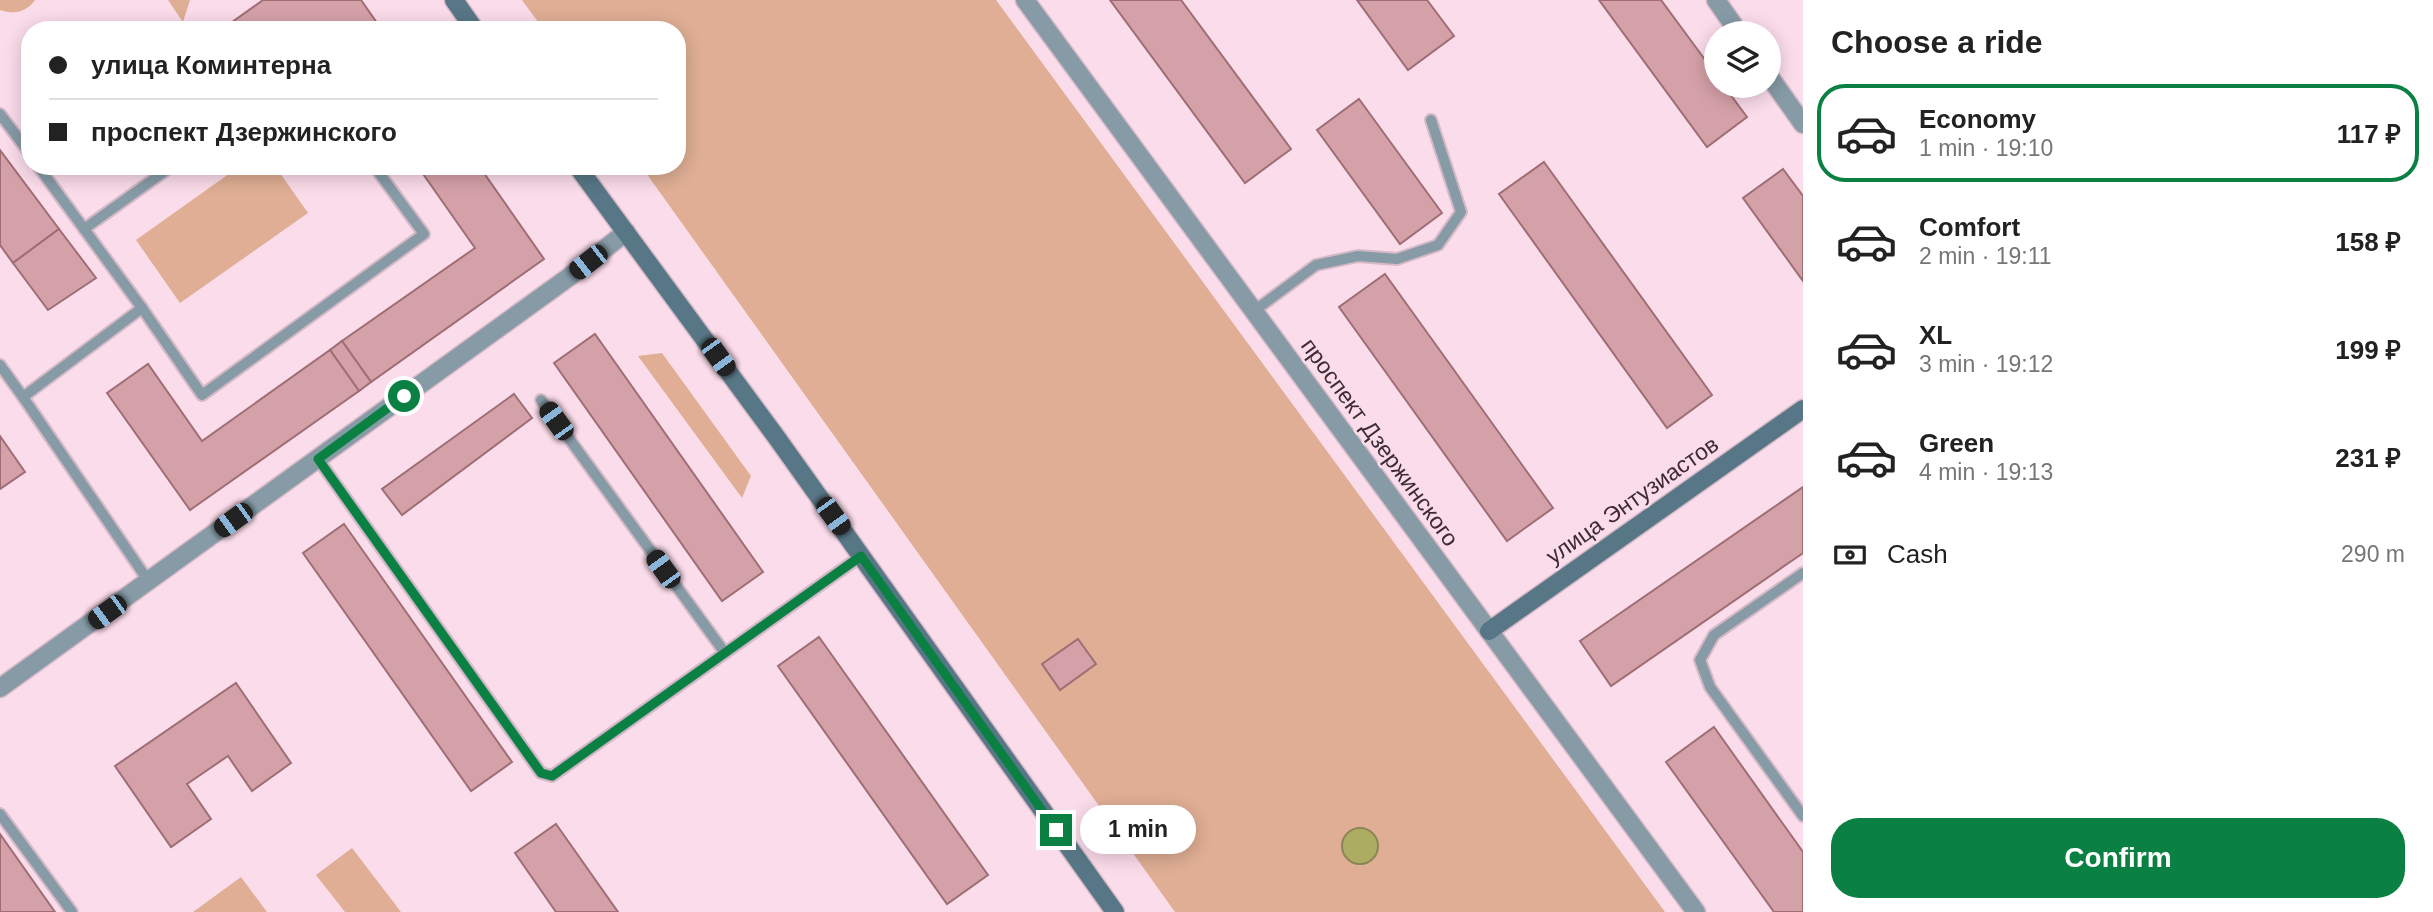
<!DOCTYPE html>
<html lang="en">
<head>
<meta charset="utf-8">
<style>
	:root { --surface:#fff; --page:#f2f2f2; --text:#222; --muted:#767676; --line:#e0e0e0; --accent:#0b8043 }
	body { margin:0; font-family:Helvetica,sans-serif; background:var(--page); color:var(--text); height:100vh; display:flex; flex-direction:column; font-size:26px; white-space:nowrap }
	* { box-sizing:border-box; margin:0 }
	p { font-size:23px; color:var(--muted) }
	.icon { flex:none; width:38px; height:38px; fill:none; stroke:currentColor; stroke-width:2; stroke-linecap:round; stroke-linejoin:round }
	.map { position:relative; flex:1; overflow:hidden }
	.panel { display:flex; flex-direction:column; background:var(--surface); width:630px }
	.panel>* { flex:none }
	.hud { position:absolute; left:21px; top:21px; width:665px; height:154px; border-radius:28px; box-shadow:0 4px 18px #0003; display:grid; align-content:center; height:154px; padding:0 28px; background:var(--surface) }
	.tools { position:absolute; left:1704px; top:21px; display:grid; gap:14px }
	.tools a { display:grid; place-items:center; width:77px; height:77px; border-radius:50%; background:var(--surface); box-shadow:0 4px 18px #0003; font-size:35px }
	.end { position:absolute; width:32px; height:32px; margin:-16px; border:9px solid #0b8043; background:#fff; box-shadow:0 0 0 4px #fff }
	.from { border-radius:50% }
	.bubble { position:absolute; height:49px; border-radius:24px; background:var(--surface); box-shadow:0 4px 18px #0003; font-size:23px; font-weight:700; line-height:49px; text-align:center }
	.car { position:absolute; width:21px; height:42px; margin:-21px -10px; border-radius:9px; box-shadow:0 0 5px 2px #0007; background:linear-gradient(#222 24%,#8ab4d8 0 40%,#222 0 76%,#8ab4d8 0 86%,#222 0) }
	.hud b { display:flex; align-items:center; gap:24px; height:66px; font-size:26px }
	.hud b+b { border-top:2px solid var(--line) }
	.hud i { width:18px; height:18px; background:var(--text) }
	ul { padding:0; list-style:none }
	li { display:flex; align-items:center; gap:21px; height:98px; margin:0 14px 10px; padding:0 14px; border:4px solid transparent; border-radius:28px }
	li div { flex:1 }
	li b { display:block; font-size:26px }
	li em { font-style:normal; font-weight:700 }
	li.active { border-color:var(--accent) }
	li>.icon { width:63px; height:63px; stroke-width:1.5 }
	h2 { padding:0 28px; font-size:32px; line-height:84px }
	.pay { display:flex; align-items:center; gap:18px; height:77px; padding:0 28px; font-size:26px }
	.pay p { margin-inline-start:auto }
	.button { display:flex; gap:14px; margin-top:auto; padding:14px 28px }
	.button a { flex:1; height:80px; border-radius:28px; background:var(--accent); color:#fff; font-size:28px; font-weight:700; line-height:80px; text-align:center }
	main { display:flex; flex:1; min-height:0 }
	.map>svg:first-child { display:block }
	.green { fill:#dfae94 }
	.water { fill:#acad63; stroke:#8b8655; stroke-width:2 }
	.building { fill:#d5a1a8; stroke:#9f6e75; stroke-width:2 }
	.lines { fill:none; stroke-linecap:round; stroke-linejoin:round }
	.lane-casing { stroke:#d5b9c6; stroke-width:14 }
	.street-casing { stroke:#d5b9c6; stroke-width:21 }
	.secondary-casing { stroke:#d5b9c6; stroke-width:21 }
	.lane { stroke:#869ba6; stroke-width:10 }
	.street { stroke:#869ba6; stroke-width:18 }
	.secondary { stroke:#587786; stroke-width:18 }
	.route { stroke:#0b8043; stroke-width:9 }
	.labels { text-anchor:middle; stroke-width:5; stroke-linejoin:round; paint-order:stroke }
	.street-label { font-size:23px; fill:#3e2b34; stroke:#fbdcea }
</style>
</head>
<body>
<main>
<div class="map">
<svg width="1803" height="912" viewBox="0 0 1803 912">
	<rect width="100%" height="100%" fill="#fbdcea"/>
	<g class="green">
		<path d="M 0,0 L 35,0 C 26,12 15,15 0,10 Z"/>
		<path d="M 168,0 L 190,0 L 183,22 Z"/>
		<path d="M 522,0 L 996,0 L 1665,912 L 1175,912 L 641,166 L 677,166 L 677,30 L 544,30 Z"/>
		<path d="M 240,166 L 275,166 L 308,213 L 180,303 L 136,240 Z"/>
		<path d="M 662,353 L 751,476 L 742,498 L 638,356 Z"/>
		<path d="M 352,848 L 401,912 L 345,912 L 316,875 Z"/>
		<path d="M 241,877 L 267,912 L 193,912 Z"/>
	</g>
	<circle class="water" cx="1360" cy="846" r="18"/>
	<g class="building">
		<path d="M 263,0 L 361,0 L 382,30 L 321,30 L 316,23 L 307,30 L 221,30 Z"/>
		<path d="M 1110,0 L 1181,0 L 1291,149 L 1245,183 Z"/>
		<path d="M 1357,0 L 1427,0 L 1454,36 L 1408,70 Z"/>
		<path d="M 1599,0 L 1661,0 L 1717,76 L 1717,86 L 1724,86 L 1747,117 L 1707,147 Z"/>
		<path d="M 1359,99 L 1442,213 L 1400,244 L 1317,130 Z"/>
		<path d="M 0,150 L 59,229 L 13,263 L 0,245 Z"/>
		<path d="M 1544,162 L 1712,395 L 1667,428 L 1499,194 Z"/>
		<path d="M 428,166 L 479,166 L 544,259 L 371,382 L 342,341 L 475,248 L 421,171 Z"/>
		<path d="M 1783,169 L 1803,196 L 1803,281 L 1743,198 Z"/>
		<path d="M 59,229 L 96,278 L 48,310 L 13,263 Z"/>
		<path d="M 1385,274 L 1553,508 L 1507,541 L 1339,307 Z"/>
		<path d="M 595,334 L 763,572 L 722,601 L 554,363 Z"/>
		<path d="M 342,341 L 371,382 L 359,391 L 330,350 Z"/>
		<path d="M 330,350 L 359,391 L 190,510 L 107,393 L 148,364 L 202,441 Z"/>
		<path d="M 514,394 L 532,418 L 402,515 L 382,489 Z"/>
		<path d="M 0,436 L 25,472 L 0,489 Z"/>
		<path d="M 1803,487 L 1803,553 L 1611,686 L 1580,641 Z"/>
		<path d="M 344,524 L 512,762 L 471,791 L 303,553 Z"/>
		<path d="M 819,637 L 988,875 L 947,904 L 778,666 Z"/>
		<path d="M 1078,639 L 1096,664 L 1060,690 L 1042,664 Z"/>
		<path d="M 236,683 L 291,763 L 252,791 L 228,756 L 187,784 L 211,819 L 171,847 L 115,766 Z"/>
		<path d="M 1714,727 L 1803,852 L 1803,912 L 1774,912 L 1666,762 Z"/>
		<path d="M 556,824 L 618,912 L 556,912 L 515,853 Z"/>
		<path d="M 0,834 L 55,912 L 0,912 Z"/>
	</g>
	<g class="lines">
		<defs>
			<g id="lane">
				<path d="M 0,114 L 30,154"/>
				<path d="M 84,229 L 172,166"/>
				<path d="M 142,308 L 202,395 L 424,234 L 374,166"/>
				<path d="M 1254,311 L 1316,265 L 1358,256 L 1397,259 L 1438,245 L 1461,212 L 1431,120"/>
				<path d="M 0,365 L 23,397 L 142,308 L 38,166"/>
				<path d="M 23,397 L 149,582"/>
				<path d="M 541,400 L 725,653"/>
				<path d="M 318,459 L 541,773 L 552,776 L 861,556"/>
				<path d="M 1803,573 L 1714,635 L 1700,660 L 1710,687 L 1803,816"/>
				<path d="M 0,814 L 72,912"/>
			</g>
			<g id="street">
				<path d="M 1025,0 L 1696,912"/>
				<path d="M 1716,0 L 1739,33"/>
				<path d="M 1769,76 L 1803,124"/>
				<path d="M 0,688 L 569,277 L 626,232"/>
			</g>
			<g id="secondary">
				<path d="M 454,0 L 475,30"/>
				<path d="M 577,166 L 777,438 L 1115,912"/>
				<path d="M 1489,631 L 1803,409"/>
			</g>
		</defs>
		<use href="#lane" class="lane-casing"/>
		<use href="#street" class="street-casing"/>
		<use href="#secondary" class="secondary-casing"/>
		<use href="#lane" class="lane"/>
		<use href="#street" class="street"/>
		<use href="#secondary" class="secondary"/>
	</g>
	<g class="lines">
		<path class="route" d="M 404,396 L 318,459 L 541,773 L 552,776 L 861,556 L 1056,830"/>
	</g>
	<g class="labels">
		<g class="street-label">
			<text transform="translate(1380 442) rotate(54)" y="8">проспект Дзержинского</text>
			<text transform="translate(1632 500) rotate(-35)" y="8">улица Энтузиастов</text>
		</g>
	</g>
</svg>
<div class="tools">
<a><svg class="icon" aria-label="layers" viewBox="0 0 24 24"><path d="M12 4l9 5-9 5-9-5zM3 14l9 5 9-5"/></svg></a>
</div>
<i class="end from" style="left:404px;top:396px"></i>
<i class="end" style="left:1056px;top:830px"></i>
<div class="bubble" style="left:1080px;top:805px;width:116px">1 min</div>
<i class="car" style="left:588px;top:262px;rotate:232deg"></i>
<i class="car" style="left:718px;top:357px;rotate:144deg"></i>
<i class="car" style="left:556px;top:421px;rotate:324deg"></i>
<i class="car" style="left:833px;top:516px;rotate:144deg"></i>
<i class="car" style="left:233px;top:520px;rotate:234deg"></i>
<i class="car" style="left:663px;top:569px;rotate:324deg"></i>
<i class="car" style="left:107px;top:612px;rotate:234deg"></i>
<div class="hud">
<b><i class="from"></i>улица Коминтерна</b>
<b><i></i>проспект Дзержинского</b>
</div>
</div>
<section class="panel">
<h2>Choose a ride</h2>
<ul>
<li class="active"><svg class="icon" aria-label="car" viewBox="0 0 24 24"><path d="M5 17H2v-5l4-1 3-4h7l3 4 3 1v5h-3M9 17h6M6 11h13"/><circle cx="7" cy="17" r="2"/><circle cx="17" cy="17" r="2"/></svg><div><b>Economy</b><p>1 min · 19:10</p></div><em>117 ₽</em></li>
<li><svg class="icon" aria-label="car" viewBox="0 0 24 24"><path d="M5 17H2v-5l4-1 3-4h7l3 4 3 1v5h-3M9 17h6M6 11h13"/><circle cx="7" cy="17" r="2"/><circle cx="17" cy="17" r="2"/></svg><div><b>Comfort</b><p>2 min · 19:11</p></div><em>158 ₽</em></li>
<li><svg class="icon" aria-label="car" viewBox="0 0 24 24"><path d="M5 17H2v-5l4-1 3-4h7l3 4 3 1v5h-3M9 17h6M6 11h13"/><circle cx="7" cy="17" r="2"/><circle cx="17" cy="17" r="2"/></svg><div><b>XL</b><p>3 min · 19:12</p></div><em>199 ₽</em></li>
<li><svg class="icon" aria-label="car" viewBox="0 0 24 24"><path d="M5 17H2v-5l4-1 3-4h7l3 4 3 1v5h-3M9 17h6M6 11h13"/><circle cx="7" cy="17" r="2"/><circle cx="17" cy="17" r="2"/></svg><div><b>Green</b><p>4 min · 19:13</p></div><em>231 ₽</em></li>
</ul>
<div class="pay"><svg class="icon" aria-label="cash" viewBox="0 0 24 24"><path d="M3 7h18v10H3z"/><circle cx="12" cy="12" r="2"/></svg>Cash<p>290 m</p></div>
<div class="button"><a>Confirm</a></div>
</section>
</main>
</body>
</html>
